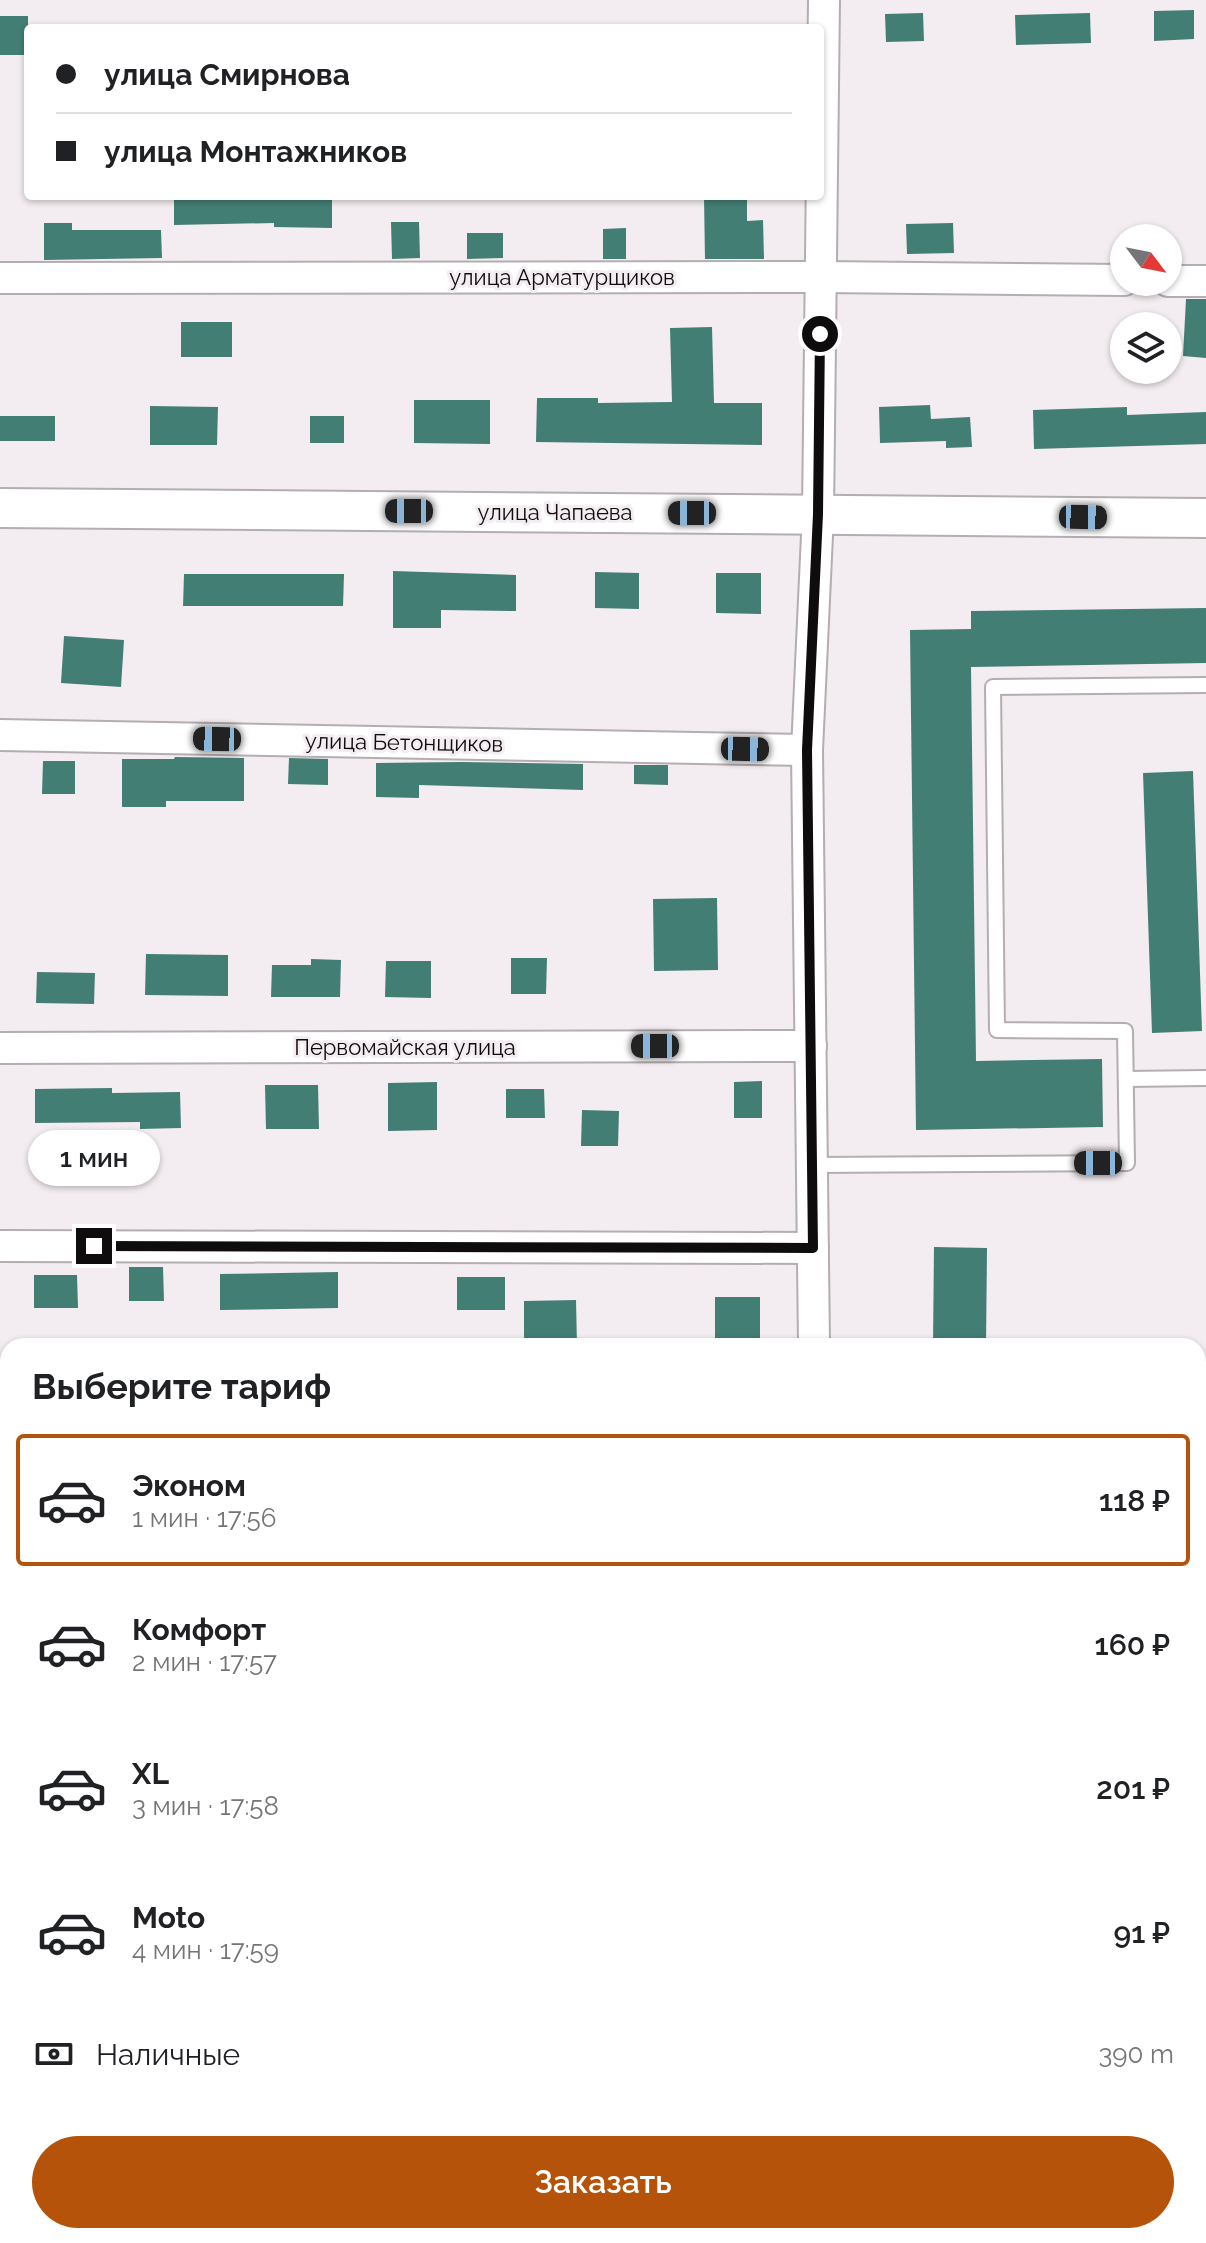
<!DOCTYPE html>
<html lang="ru">
<head>
<meta charset="utf-8">
<style>
	:root { --surface:#fff; --page:#f2f2f2; --text:#202124; --muted:#757577; --line:#e0e0e0; --accent:#b45309 }
	body { margin:0; font-family:Raleway,sans-serif; background:var(--page); color:var(--text); height:100vh; display:flex; flex-direction:column; font-size:30px; white-space:nowrap }
	* { box-sizing:border-box; margin:0 }
	p { font-size:26px; color:var(--muted) }
	.icon { flex:none; width:44px; height:44px; fill:none; stroke:currentColor; stroke-width:2; stroke-linecap:round; stroke-linejoin:round }
	.map { position:relative; flex:1; overflow:hidden }
	.drawer { position:absolute; left:0px; top:1338px; width:1206px; height:906px; display:flex; flex-direction:column; background:var(--surface); border-radius:24px 24px 0 0; box-shadow:0 2px 6px #0004 }
	.drawer>* { flex:none }
	.guide { position:absolute; left:24px; top:24px; width:800px; height:176px; border-radius:8px; box-shadow:0 2px 6px #0004; display:grid; align-content:center; height:176px; padding:0 32px; background:var(--surface) }
	.needle { width:52px; rotate:122deg }
	.buttons { position:absolute; left:1110px; top:224px; display:grid; gap:16px }
	.buttons a { display:grid; place-items:center; width:72px; height:72px; border-radius:50%; background:var(--surface); box-shadow:0 2px 6px #0004; font-size:40px }
	.end { position:absolute; width:36px; height:36px; margin:-18px; border:10px solid #0f0c0e; background:#fff; box-shadow:0 0 0 4px #fff }
	.from { border-radius:50% }
	.bubble { position:absolute; height:56px; border-radius:28px; background:var(--surface); box-shadow:0 2px 6px #0004; font-size:26px; font-weight:600; line-height:56px; text-align:center }
	.car { position:absolute; width:24px; height:48px; margin:-24px -12px; border-radius:10px; box-shadow:0 0 6px 2px #0007; background:linear-gradient(#222 24%,#8ab4d8 0 40%,#222 0 76%,#8ab4d8 0 86%,#222 0) }
	.guide b { display:flex; align-items:center; gap:28px; height:76px; font-size:30px }
	.guide b+b { border-top:2px solid var(--line) }
	.guide i { width:20px; height:20px; background:var(--text) }
	ul { padding:0; list-style:none }
	li { display:flex; align-items:center; gap:24px; height:132px; margin:0 16px 12px; padding:0 16px; border:4px solid transparent; border-radius:8px }
	li div { flex:1 }
	li b { display:block; font-size:30px }
	li em { font-style:normal; font-weight:600 }
	li.selected { border-color:var(--accent) }
	li>.icon { width:72px; height:72px; stroke-width:1.5 }
	h2 { padding:0 32px; font-size:36px; line-height:96px }
	.pay { display:flex; align-items:center; gap:20px; height:88px; padding:0 32px; font-size:30px }
	.pay p { margin-inline-start:auto }
	.action { display:flex; gap:16px; margin-top:auto; padding:16px 32px }
	.action a { flex:1; height:92px; border-radius:48px; background:var(--accent); color:#fff; font-size:32px; font-weight:600; line-height:92px; text-align:center }
	.map>svg:first-child { display:block }
	.building { fill:#427e74 }
	.lines { fill:none; stroke-linecap:round; stroke-linejoin:round }
	.service-casing { stroke:#b4adb1; stroke-width:18 }
	.minor-casing { stroke:#b4adb1; stroke-width:34 }
	.tertiary-casing { stroke:#b4adb1; stroke-width:42 }
	.service { stroke:#fff; stroke-width:14 }
	.minor { stroke:#fff; stroke-width:30 }
	.tertiary { stroke:#fff; stroke-width:38 }
	.route { stroke:#0f0c0e; stroke-width:10 }
	.labels { text-anchor:middle; stroke-width:6; stroke-linejoin:round; paint-order:stroke }
	.street-label { font-size:22px; fill:#0f0c0e; stroke:#f3ecf0 }
</style>
</head>
<body>
<div class="map">
<svg width="1206" height="2243" viewBox="0 0 1206 2243">
	<rect width="100%" height="100%" fill="#f3ecf0"/>
	<g class="building">
		<path d="M 1194,10 L 1194,39 L 1154,41 L 1154,11 Z"/>
		<path d="M 923,13 L 924,41 L 886,42 L 885,14 Z"/>
		<path d="M 1090,13 L 1091,43 L 1016,45 L 1015,15 Z"/>
		<rect x="0" y="16" width="28" height="39"/>
		<path d="M 174,196 L 332,196 L 332,228 L 274,227 L 274,223 L 174,225 Z"/>
		<path d="M 704,196 L 747,196 L 747,221 L 763,220 L 764,259 L 705,259 Z"/>
		<path d="M 391,222 L 419,222 L 420,258 L 392,259 Z"/>
		<path d="M 44,223 L 72,223 L 72,230 L 161,230 L 162,258 L 44,260 Z"/>
		<path d="M 953,223 L 954,253 L 907,254 L 906,224 Z"/>
		<path d="M 626,228 L 626,259 L 603,259 L 603,229 Z"/>
		<path d="M 467,233 L 503,233 L 503,258 L 467,259 Z"/>
		<path d="M 1186,299 L 1206,299 L 1206,358 L 1183,356 Z"/>
		<rect x="181" y="322" width="51" height="35"/>
		<path d="M 712,327 L 714,403 L 762,403 L 762,445 L 536,442 L 537,398 L 598,398 L 598,403 L 672,402 L 670,328 Z"/>
		<path d="M 414,400 L 490,400 L 490,444 L 414,443 Z"/>
		<path d="M 930,405 L 931,419 L 970,417 L 972,447 L 946,448 L 946,441 L 880,443 L 879,407 Z"/>
		<path d="M 150,406 L 218,407 L 217,445 L 150,445 Z"/>
		<path d="M 1127,407 L 1127,415 L 1206,412 L 1206,444 L 1034,449 L 1033,410 Z"/>
		<rect x="0" y="416" width="55" height="25"/>
		<rect x="310" y="416" width="34" height="27"/>
		<path d="M 393,571 L 516,575 L 516,611 L 441,610 L 441,628 L 393,628 Z"/>
		<path d="M 595,572 L 639,573 L 639,609 L 595,608 Z"/>
		<path d="M 716,573 L 761,573 L 761,614 L 716,613 Z"/>
		<path d="M 184,574 L 344,574 L 343,606 L 183,606 Z"/>
		<path d="M 1206,608 L 1206,663 L 971,667 L 976,1061 L 1102,1059 L 1103,1127 L 916,1130 L 910,630 L 971,629 L 971,611 Z"/>
		<path d="M 64,636 L 124,640 L 121,687 L 61,683 Z"/>
		<path d="M 175,757 L 244,758 L 244,801 L 166,801 L 166,807 L 122,807 L 122,759 L 174,759 Z"/>
		<path d="M 289,758 L 328,759 L 328,785 L 288,784 Z"/>
		<path d="M 43,761 L 75,761 L 75,794 L 42,794 Z"/>
		<path d="M 461,762 L 583,764 L 583,790 L 419,785 L 419,798 L 376,797 L 376,763 Z"/>
		<path d="M 634,765 L 668,765 L 668,785 L 634,784 Z"/>
		<path d="M 1193,771 L 1202,1031 L 1152,1033 L 1143,773 Z"/>
		<path d="M 717,898 L 718,970 L 654,971 L 653,899 Z"/>
		<path d="M 146,954 L 228,955 L 228,996 L 145,995 Z"/>
		<path d="M 511,958 L 547,958 L 546,994 L 511,994 Z"/>
		<path d="M 311,959 L 341,960 L 340,997 L 271,997 L 272,965 L 311,965 Z"/>
		<path d="M 386,961 L 431,961 L 431,998 L 385,997 Z"/>
		<path d="M 37,972 L 95,973 L 94,1004 L 36,1003 Z"/>
		<path d="M 762,1081 L 762,1118 L 734,1118 L 734,1082 Z"/>
		<path d="M 437,1082 L 437,1130 L 388,1131 L 388,1083 Z"/>
		<path d="M 265,1085 L 318,1085 L 319,1129 L 266,1129 Z"/>
		<path d="M 112,1088 L 112,1093 L 180,1092 L 181,1128 L 140,1129 L 140,1122 L 35,1123 L 35,1089 Z"/>
		<path d="M 506,1089 L 544,1089 L 545,1118 L 506,1118 Z"/>
		<path d="M 582,1110 L 619,1111 L 618,1146 L 581,1146 Z"/>
		<path d="M 934,1247 L 987,1248 L 986,1346 L 933,1346 Z"/>
		<path d="M 129,1267 L 163,1267 L 164,1301 L 129,1301 Z"/>
		<path d="M 338,1272 L 338,1308 L 220,1310 L 220,1274 Z"/>
		<path d="M 34,1275 L 77,1275 L 78,1308 L 34,1308 Z"/>
		<rect x="457" y="1277" width="48" height="33"/>
		<path d="M 715,1297 L 760,1297 L 760,1338 L 715,1339 Z"/>
		<path d="M 576,1300 L 577,1346 L 524,1346 L 524,1301 Z"/>
	</g>
	<g class="lines">
		<defs>
			<g id="service">
				<path d="M 1126,1079 L 1206,1078"/>
				<path d="M 812,1165 L 1127,1163 L 1125,1031 L 997,1030 L 993,687 L 1206,685"/>
				<path d="M 1198,1708 L 1206,1708"/>
				<path d="M 1020,2236 L 1020,2243"/>
			</g>
			<g id="minor">
				<path d="M 0,278 L 821,277 L 1124,280"/>
				<path d="M 1168,281 L 1206,281"/>
				<path d="M 0,735 L 807,750"/>
				<path d="M 0,1048 L 811,1046"/>
				<path d="M 0,1246 L 813,1248"/>
				<path d="M 814,1346 L 807,750 L 818,514 L 824,0"/>
				<path d="M 1198,1541 L 1206,1541"/>
				<path d="M 0,1558 L 8,1557"/>
				<path d="M 0,1755 L 8,1755"/>
				<path d="M 0,2074 L 8,2074"/>
				<path d="M 825,2236 L 826,2243"/>
			</g>
			<path id="tertiary" d="M 0,508 L 1206,518"/>
		</defs>
		<use href="#service" class="service-casing"/>
		<use href="#minor" class="minor-casing"/>
		<use href="#tertiary" class="tertiary-casing"/>
		<use href="#service" class="service"/>
		<use href="#minor" class="minor"/>
		<use href="#tertiary" class="tertiary"/>
	</g>
	<g class="lines">
		<path class="route" d="M 94,1246 L 813,1248 L 807,750 L 818,514 L 820,334"/>
	</g>
	<g class="labels">
		<g class="street-label">
			<text x="562" y="285">улица Арматурщиков</text>
			<text x="555" y="520">улица Чапаева</text>
			<text transform="translate(404 742) rotate(1)" y="8">улица Бетонщиков</text>
			<text x="405" y="1055">Первомайская улица</text>
		</g>
	</g>
</svg>
<div class="buttons">
<a><svg class="needle" viewBox="-14 -14 28 28"><path d="M0-13l5 13h-10z" fill="#e53935"/><path d="M0 13l5-13h-10z" fill="#757577"/></svg></a>
<a><svg class="icon" aria-label="layers" viewBox="0 0 24 24"><path d="M12 4l9 5-9 5-9-5zM3 14l9 5 9-5"/></svg></a>
</div>
<i class="end from" style="left:820px;top:334px"></i>
<i class="end" style="left:94px;top:1246px"></i>
<div class="bubble" style="left:28px;top:1130px;width:132px">1 мин</div>
<i class="car" style="left:409px;top:511px;rotate:270deg"></i>
<i class="car" style="left:692px;top:513px;rotate:270deg"></i>
<i class="car" style="left:1083px;top:517px;rotate:91deg"></i>
<i class="car" style="left:217px;top:739px;rotate:271deg"></i>
<i class="car" style="left:745px;top:749px;rotate:91deg"></i>
<i class="car" style="left:655px;top:1046px;rotate:270deg"></i>
<i class="car" style="left:1098px;top:1163px;rotate:270deg"></i>
<div class="guide">
<b><i class="from"></i>улица Смирнова</b>
<b><i></i>улица Монтажников</b>
</div>
<section class="drawer">
<h2>Выберите тариф</h2>
<ul>
<li class="selected"><svg class="icon" aria-label="car" viewBox="0 0 24 24"><path d="M5 17H2v-5l4-1 3-4h7l3 4 3 1v5h-3M9 17h6M6 11h13"/><circle cx="7" cy="17" r="2"/><circle cx="17" cy="17" r="2"/></svg><div><b>Эконом</b><p>1 мин · 17:56</p></div><em>118 ₽</em></li>
<li><svg class="icon" aria-label="car" viewBox="0 0 24 24"><path d="M5 17H2v-5l4-1 3-4h7l3 4 3 1v5h-3M9 17h6M6 11h13"/><circle cx="7" cy="17" r="2"/><circle cx="17" cy="17" r="2"/></svg><div><b>Комфорт</b><p>2 мин · 17:57</p></div><em>160 ₽</em></li>
<li><svg class="icon" aria-label="car" viewBox="0 0 24 24"><path d="M5 17H2v-5l4-1 3-4h7l3 4 3 1v5h-3M9 17h6M6 11h13"/><circle cx="7" cy="17" r="2"/><circle cx="17" cy="17" r="2"/></svg><div><b>XL</b><p>3 мин · 17:58</p></div><em>201 ₽</em></li>
<li><svg class="icon" aria-label="car" viewBox="0 0 24 24"><path d="M5 17H2v-5l4-1 3-4h7l3 4 3 1v5h-3M9 17h6M6 11h13"/><circle cx="7" cy="17" r="2"/><circle cx="17" cy="17" r="2"/></svg><div><b>Moto</b><p>4 мин · 17:59</p></div><em>91 ₽</em></li>
</ul>
<div class="pay"><svg class="icon" aria-label="cash" viewBox="0 0 24 24"><path d="M3 7h18v10H3z"/><circle cx="12" cy="12" r="2"/></svg>Наличные<p>390 m</p></div>
<div class="action"><a>Заказать</a></div>
</section>
</div>
</body>
</html>
